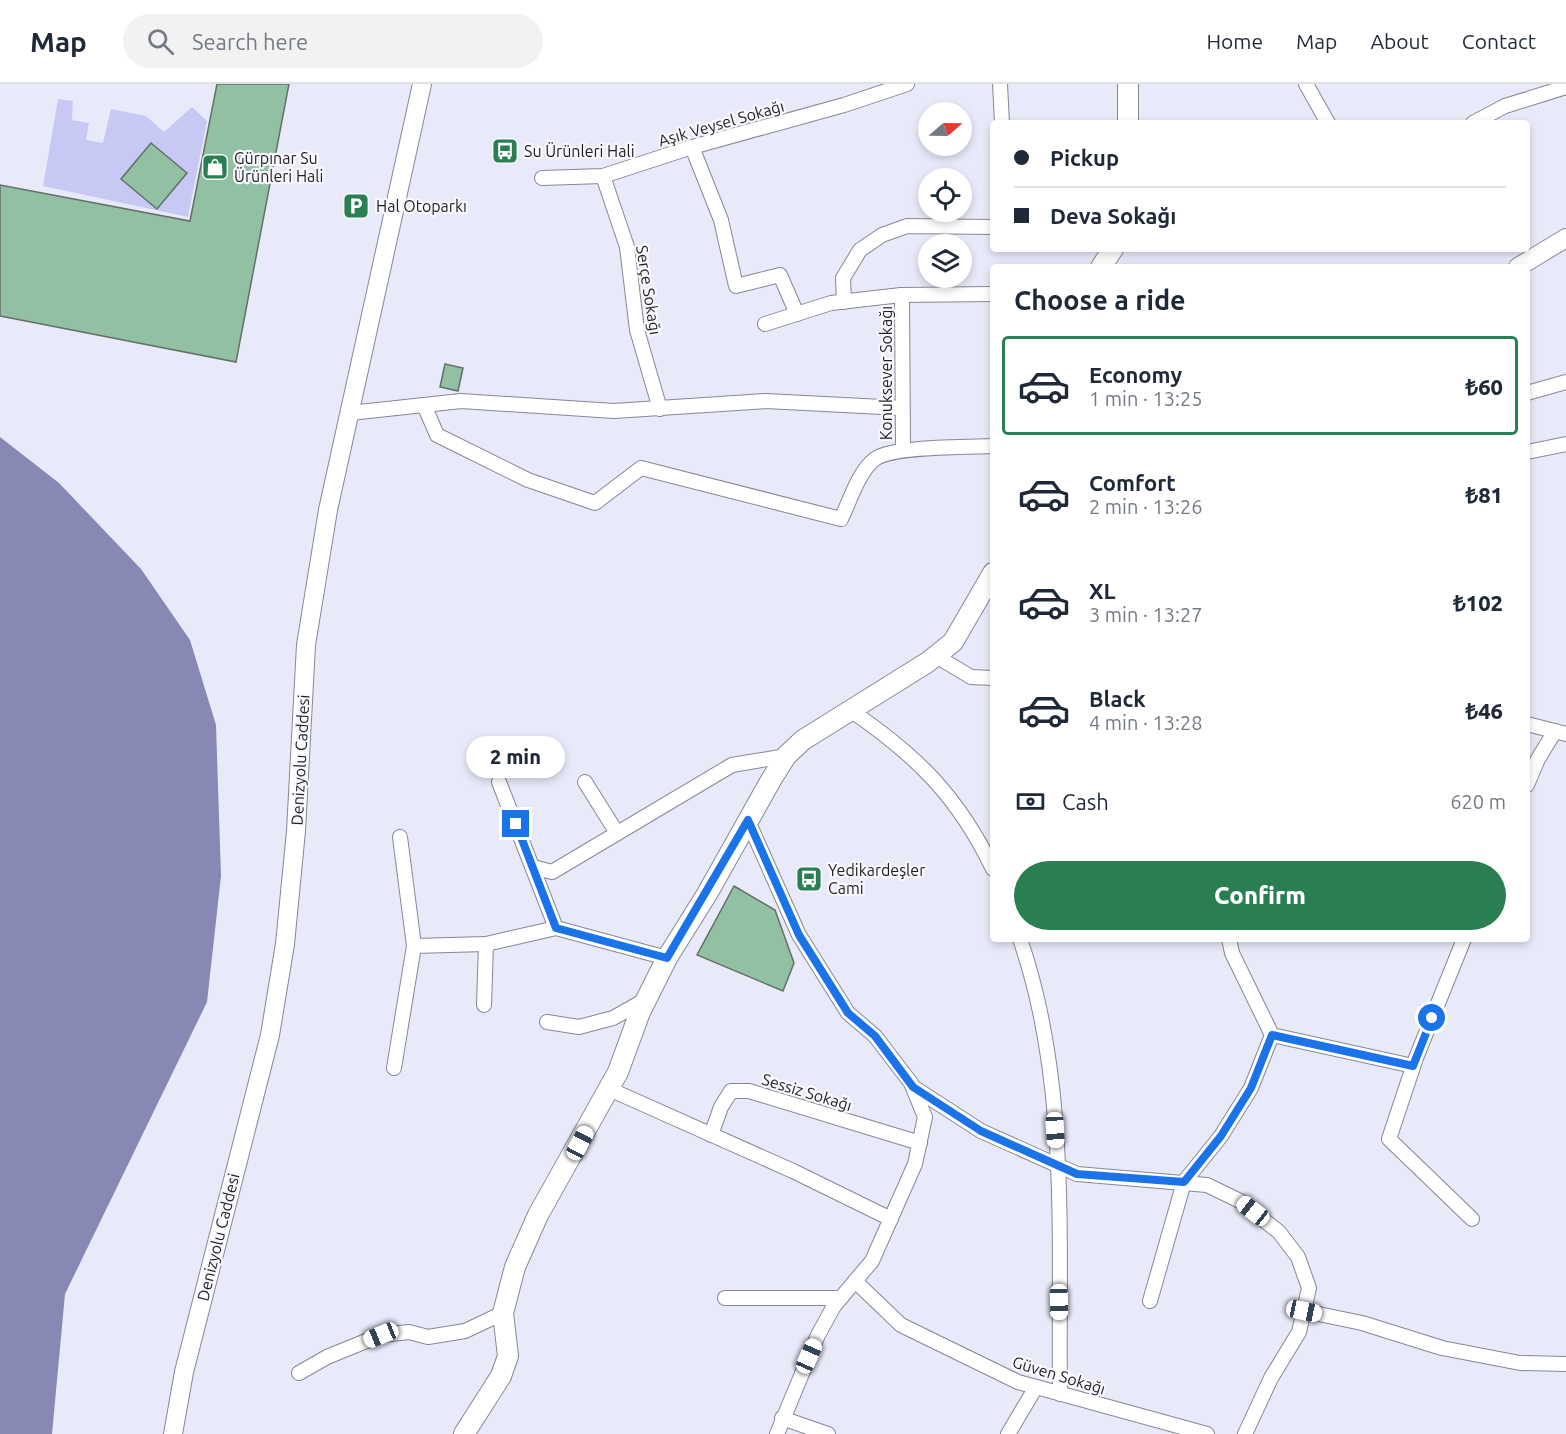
<!DOCTYPE html>
<html lang="en">
<head>
<meta charset="utf-8">
<style>
	:root { --surface:#fff; --page:#f2f2f3; --text:#1f2937; --muted:#747a83; --line:#e0e1e3; --accent:#297f52 }
	body { margin:0; font-family:Ubuntu,sans-serif; background:var(--page); color:var(--text); height:100vh; display:flex; flex-direction:column; font-size:22px; white-space:nowrap }
	* { box-sizing:border-box; margin:0 }
	p { font-size:20px; color:var(--muted) }
	.icon { flex:none; width:33px; height:33px; fill:none; stroke:currentColor; stroke-width:2; stroke-linecap:round; stroke-linejoin:round }
	.map { position:relative; flex:1; overflow:hidden }
	.panel { position:absolute; left:990px; top:180px; width:540px; height:678px; display:flex; flex-direction:column; background:var(--surface); border-radius:6px; box-shadow:0 3px 9px #0003 }
	.panel>* { flex:none }
	.hud { position:absolute; left:990px; top:36px; width:540px; height:132px; border-radius:6px; box-shadow:0 3px 9px #0003; display:grid; align-content:center; height:132px; padding:0 24px; background:var(--surface) }
	.needle { width:39px; rotate:70deg }
	.fabs { position:absolute; left:918px; top:18px; display:grid; gap:12px }
	.fabs a { display:grid; place-items:center; width:54px; height:54px; border-radius:50%; background:var(--surface); box-shadow:0 3px 9px #0003; font-size:30px }
	.end { position:absolute; width:27px; height:27px; margin:-14px; border:8px solid #1a73e8; background:#fff; box-shadow:0 0 0 3px #fff }
	.from { border-radius:50% }
	.bubble { position:absolute; height:42px; border-radius:21px; background:var(--surface); box-shadow:0 3px 9px #0003; font-size:20px; font-weight:800; line-height:42px; text-align:center }
	.car { position:absolute; width:18px; height:36px; margin:-18px -9px; border-radius:8px; box-shadow:0 0 4px 2px #0007; background:linear-gradient(#fff 24%,#345 0 40%,#fff 0 76%,#345 0 86%,#fff 0) }
	.hud b { display:flex; align-items:center; gap:21px; height:57px; font-size:22px }
	.hud b+b { border-top:2px solid var(--line) }
	.hud i { width:15px; height:15px; background:var(--text) }
	ul { padding:0; list-style:none }
	li { display:flex; align-items:center; gap:18px; height:99px; margin:0 12px 9px; padding:0 12px; border:3px solid transparent; border-radius:6px }
	li div { flex:1 }
	li b { display:block; font-size:22px }
	li em { font-style:normal; font-weight:800 }
	li.current { border-color:var(--accent) }
	li>.icon { width:54px; height:54px; stroke-width:1.5 }
	h2 { padding:0 24px; font-size:27px; line-height:72px }
	.pay { display:flex; align-items:center; gap:15px; height:66px; padding:0 24px; font-size:22px }
	.pay p { margin-inline-start:auto }
	.cta { display:flex; gap:12px; margin-top:auto; padding:12px 24px }
	.cta a { flex:1; height:69px; border-radius:36px; background:var(--accent); color:#fff; font-size:24px; font-weight:800; line-height:69px; text-align:center }
	header { display:flex; align-items:center; gap:36px; box-sizing:border-box; height:84px; padding:0 30px; background:var(--surface); border-bottom:2px solid var(--line) }
	header strong { font-size:28px }
	nav { display:flex; gap:33px; margin-inline-start:auto; font-size:21px }
	.search { width:420px; height:54px; background:var(--page); display:flex; align-items:center; gap:15px; box-sizing:border-box; padding:0 21px; border-radius:33px; color:var(--muted); font-size:22px }
	.map>svg:first-child { display:block }
	.green { fill:#c7c9f4; fill-rule:evenodd }
	.water { fill:#8788b3 }
	.building { fill:#92c0a3; stroke:#637068; stroke-width:1.5 }
	.lines { fill:none; stroke-linecap:round; stroke-linejoin:round }
	.minor-casing { stroke:#868794; stroke-width:16 }
	.tertiary-casing { stroke:#868794; stroke-width:20 }
	.secondary-casing { stroke:#868794; stroke-width:22 }
	.minor { stroke:#fff; stroke-width:14 }
	.tertiary { stroke:#fff; stroke-width:18 }
	.secondary { stroke:#fff; stroke-width:20 }
	.route { stroke:#1a73e8; stroke-width:8 }
	.labels { text-anchor:middle; stroke-width:4.5; stroke-linejoin:round; paint-order:stroke }
	.street-label { font-size:16px; fill:#1e1e23; stroke:#f8f8fe }
	.poi-label { font-size:16px; fill:#1e1e23; stroke:#f8f8fe; text-anchor:start }
</style>
</head>
<body>
<header>
<strong>Map</strong>
<div class="search"><svg class="icon" aria-label="search" viewBox="0 0 24 24"><circle cx="10" cy="10" r="6"/><path d="M15 15l6 6"/></svg>Search here</div>
<nav><a>Home</a><a>Map</a><a>About</a><a>Contact</a></nav>
</header>
<div class="map">
<svg width="1566" height="1350" viewBox="0 0 1566 1350">
	<rect width="100%" height="100%" fill="#e9eaf9"/>
	<path class="green" d="M 58,15 L 73,17 L 72,36 L 89,39 L 86,56 L 103,59 L 111,25 L 146,32 L 164,48 L 192,23 L 207,37 L 188,133 L 43,102 ZM 151,59 L 187,89 L 157,125 L 121,95 Z"/>
	<path class="water" d="M 0,353 L 59,399 L 141,485 L 190,556 L 216,641 L 221,792 L 207,918 L 65,1210 L 52,1350 L 0,1350 Z"/>
	<g class="building">
		<path d="M 217,0 L 289,0 L 236,278 L 0,232 L 0,101 L 190,137 Z"/>
		<path d="M 151,59 L 187,89 L 157,125 L 121,95 Z"/>
		<path d="M 445,280 L 463,284 L 458,307 L 440,303 Z"/>
		<path d="M 734,802 L 775,826 L 794,879 L 783,907 L 697,871 Z"/>
	</g>
	<g class="lines">
		<defs>
			<g id="minor">
				<path d="M 1000,0 L 1002,39"/>
				<path d="M 1306,0 L 1328,39"/>
				<path d="M 1473,39 L 1505,22 L 1566,3"/>
				<path d="M 692,63 L 721,136 L 736,202 L 780,191 L 797,230"/>
				<path d="M 603,92 L 627,163 L 637,246 L 660,325"/>
				<path d="M 542,94 L 603,92 L 692,63 L 844,21 L 907,0"/>
				<path d="M 902,211 L 903,366"/>
				<path d="M 844,218 L 843,194 L 860,166 L 882,151 L 907,142 L 993,143"/>
				<path d="M 765,240 L 831,219 L 901,211 L 993,210"/>
				<path d="M 1527,309 L 1566,298"/>
				<path d="M 902,324 L 766,317 L 614,327 L 461,317 L 424,321 L 437,351 L 528,396 L 595,419 L 641,384 L 841,435 C 850,417 858,388 875,375 C 892,362 969,363 993,362"/>
				<path d="M 350,329 L 424,321"/>
				<path d="M 1527,368 L 1566,360"/>
				<path d="M 936,572 L 971,593 L 993,594"/>
				<path d="M 850,626 C 916,671 958,712 993,785"/>
				<path d="M 1527,640 L 1566,650"/>
				<path d="M 499,698 L 556,844"/>
				<path d="M 585,698 L 617,749"/>
				<path d="M 1527,701 L 1538,675 L 1555,647"/>
				<path d="M 748,737 L 799,851 L 848,929 L 875,952 L 911,999 L 925,1033 L 915,1080 L 872,1177 L 834,1222 L 818,1251 L 777,1350"/>
				<path d="M 533,783 L 552,788 L 732,681 L 786,672"/>
				<path d="M 1020,855 C 1070,999 1058,1160 1060,1310"/>
				<path d="M 1464,855 L 1416,974 L 1389,1055 L 1472,1135"/>
				<path d="M 414,862 L 486,860 L 556,844 L 667,874"/>
				<path d="M 484,921 L 486,860"/>
				<path d="M 547,938 L 579,943 L 613,934 L 645,916"/>
				<path d="M 1272,951 L 1413,982"/>
				<path d="M 394,984 L 414,862 L 400,753"/>
				<path d="M 913,1003 L 981,1047 L 1077,1090 L 1207,1101 L 1240,1117 L 1279,1148 L 1298,1173 L 1309,1204 L 1299,1248 L 1271,1294 L 1245,1350"/>
				<path d="M 609,1005 L 793,1087 L 891,1135"/>
				<path d="M 711,1051 L 721,1023 L 731,1007 L 749,1007 L 920,1059"/>
				<path d="M 855,1197 L 901,1241 L 1018,1298 L 1207,1350"/>
				<path d="M 725,1214 L 841,1214"/>
				<path d="M 1150,1217 L 1184,1098 L 1221,1052 L 1251,1004 L 1272,951 L 1232,869 L 1229,855"/>
				<path d="M 1304,1227 L 1362,1239 L 1442,1264 L 1520,1279 L 1566,1280"/>
				<path d="M 299,1289 L 327,1273 L 381,1251 L 409,1248 L 428,1253 L 465,1247 L 503,1229"/>
				<path d="M 782,1334 L 828,1350"/>
				<path d="M 1008,1350 L 1036,1303"/>
			</g>
			<g id="tertiary">
				<path d="M 1518,183 L 1566,154"/>
				<path d="M 173,1350 L 184,1288 L 270,951 L 285,860 L 296,747 L 306,561 L 328,426 L 422,0"/>
			</g>
			<g id="secondary">
				<path d="M 1128,0 L 1128,39"/>
				<path d="M 1101,183 L 1113,165"/>
				<path d="M 464,1350 L 501,1292 L 508,1272 L 503,1229 L 515,1183 L 538,1131 L 618,988 L 640,928 L 667,874 L 707,810 L 771,696 L 786,672 L 803,656 L 928,578 L 953,558 L 993,489"/>
			</g>
		</defs>
		<use href="#minor" class="minor-casing"/>
		<use href="#tertiary" class="tertiary-casing"/>
		<use href="#secondary" class="secondary-casing"/>
		<use href="#minor" class="minor"/>
		<use href="#tertiary" class="tertiary"/>
		<use href="#secondary" class="secondary"/>
	</g>
	<g class="lines">
		<path class="route" d="M 516,740 L 556,844 L 667,874 L 748,736 L 799,851 L 848,929 L 875,952 L 913,1003 L 981,1047 L 1077,1090 L 1184,1098 L 1221,1052 L 1251,1004 L 1272,951 L 1413,982 L 1432,934"/>
	</g>
	<defs>
		<symbol id="bus-square" viewBox="-11 -11 22 22"><rect x="-9" y="-9" width="18" height="18" rx="4" fill="#297f52" stroke="#f8f8fe"/><path d="M-5-6H5V4H4V6H2V4H-2V6H-4V4H-5ZM-3.5-4V0h7V-4ZM-3.5 1.2v1.5H-2V1.2ZM2 1.2v1.5H3.5V1.2Z" fill="#fff"/></symbol>
		<symbol id="shop-square" viewBox="-11 -11 22 22"><rect x="-9" y="-9" width="18" height="18" rx="4" fill="#297f52" stroke="#f8f8fe"/><path d="M-5-2.5h2.3a2.7 3.5 0 0 1 5.4 0H5L5.5 6h-11ZM-1.5-2.5h3a1.5 2.3 0 0 0-3 0Z" fill="#fff"/></symbol>
		<symbol id="parking-square" viewBox="-11 -11 22 22"><rect x="-9" y="-9" width="18" height="18" rx="4" fill="#297f52" stroke="#f8f8fe"/><path d="M-3.5-5.5H1a3.5 3.5 0 0 1 0 7H-1V5.5H-3.5ZM-1-3.4V-.6H.8a1.4 1.4 0 0 0 0-2.8Z" fill="#fff"/></symbol>
	</defs>
	<g fill-rule="evenodd">
		<use href="#bus-square" x="490" y="52" width="30" height="30"/>
		<use href="#shop-square" x="200" y="68" width="30" height="30"/>
		<use href="#parking-square" x="341" y="107" width="30" height="30"/>
		<use href="#bus-square" x="794" y="780" width="30" height="30"/>
	</g>
	<g class="labels">
		<g class="street-label">
			<text transform="translate(721 39) rotate(-16)" y="6">Aşık Veysel Sokağı</text>
			<text transform="translate(649 206) rotate(81)" y="6">Serçe Sokağı</text>
			<text transform="translate(886 289) rotate(-90)" y="6">Konuksever Sokağı</text>
			<text transform="translate(300 676) rotate(-87)" y="6">Denizyolu Caddesi</text>
			<text transform="translate(807 1008) rotate(17)" y="6">Sessiz Sokağı</text>
			<text transform="translate(218 1153) rotate(-76)" y="6">Denizyolu Caddesi</text>
			<text transform="translate(1059 1291) rotate(17)" y="6">Güven Sokağı</text>
		</g>
		<g class="poi-label">
			<text x="524" y="73">Su Ürünleri Hali</text>
			<text x="234" y="80">Gürpınar Su<tspan x="234" dy="18">Ürünleri Hali</tspan></text>
			<text x="376" y="128">Hal Otoparkı</text>
			<text x="828" y="792">Yedikardeşler<tspan x="828" dy="18">Cami</tspan></text>
		</g>
	</g>
</svg>
<div class="fabs">
<a><svg class="needle" viewBox="-14 -14 28 28"><path d="M0-13l5 13h-10z" fill="#e53935"/><path d="M0 13l5-13h-10z" fill="#747a83"/></svg></a>
<a><svg class="icon" aria-label="locate" viewBox="0 0 24 24"><circle cx="12" cy="12" r="6"/><path d="M12 2v4M12 18v4M2 12h4M18 12h4"/></svg></a>
<a><svg class="icon" aria-label="layers" viewBox="0 0 24 24"><path d="M12 4l9 5-9 5-9-5zM3 14l9 5 9-5"/></svg></a>
</div>
<i class="end from" style="left:1432px;top:934px"></i>
<i class="end" style="left:516px;top:740px"></i>
<div class="bubble" style="left:466px;top:652px;width:99px">2 min</div>
<i class="car" style="left:1055px;top:1046px;rotate:177deg"></i>
<i class="car" style="left:580px;top:1059px;rotate:28deg"></i>
<i class="car" style="left:1253px;top:1127px;rotate:308deg"></i>
<i class="car" style="left:1059px;top:1218px;rotate:179deg"></i>
<i class="car" style="left:1304px;top:1227px;rotate:102deg"></i>
<i class="car" style="left:381px;top:1251px;rotate:248deg"></i>
<i class="car" style="left:809px;top:1272px;rotate:24deg"></i>
<div class="hud">
<b><i class="from"></i>Pickup</b>
<b><i></i>Deva Sokağı</b>
</div>
<section class="panel">
<h2>Choose a ride</h2>
<ul>
<li class="current"><svg class="icon" aria-label="car" viewBox="0 0 24 24"><path d="M5 17H2v-5l4-1 3-4h7l3 4 3 1v5h-3M9 17h6M6 11h13"/><circle cx="7" cy="17" r="2"/><circle cx="17" cy="17" r="2"/></svg><div><b>Economy</b><p>1 min · 13:25</p></div><em>₺60</em></li>
<li><svg class="icon" aria-label="car" viewBox="0 0 24 24"><path d="M5 17H2v-5l4-1 3-4h7l3 4 3 1v5h-3M9 17h6M6 11h13"/><circle cx="7" cy="17" r="2"/><circle cx="17" cy="17" r="2"/></svg><div><b>Comfort</b><p>2 min · 13:26</p></div><em>₺81</em></li>
<li><svg class="icon" aria-label="car" viewBox="0 0 24 24"><path d="M5 17H2v-5l4-1 3-4h7l3 4 3 1v5h-3M9 17h6M6 11h13"/><circle cx="7" cy="17" r="2"/><circle cx="17" cy="17" r="2"/></svg><div><b>XL</b><p>3 min · 13:27</p></div><em>₺102</em></li>
<li><svg class="icon" aria-label="car" viewBox="0 0 24 24"><path d="M5 17H2v-5l4-1 3-4h7l3 4 3 1v5h-3M9 17h6M6 11h13"/><circle cx="7" cy="17" r="2"/><circle cx="17" cy="17" r="2"/></svg><div><b>Black</b><p>4 min · 13:28</p></div><em>₺46</em></li>
</ul>
<div class="pay"><svg class="icon" aria-label="cash" viewBox="0 0 24 24"><path d="M3 7h18v10H3z"/><circle cx="12" cy="12" r="2"/></svg>Cash<p>620 m</p></div>
<div class="cta"><a>Confirm</a></div>
</section>
</div>
</body>
</html>
